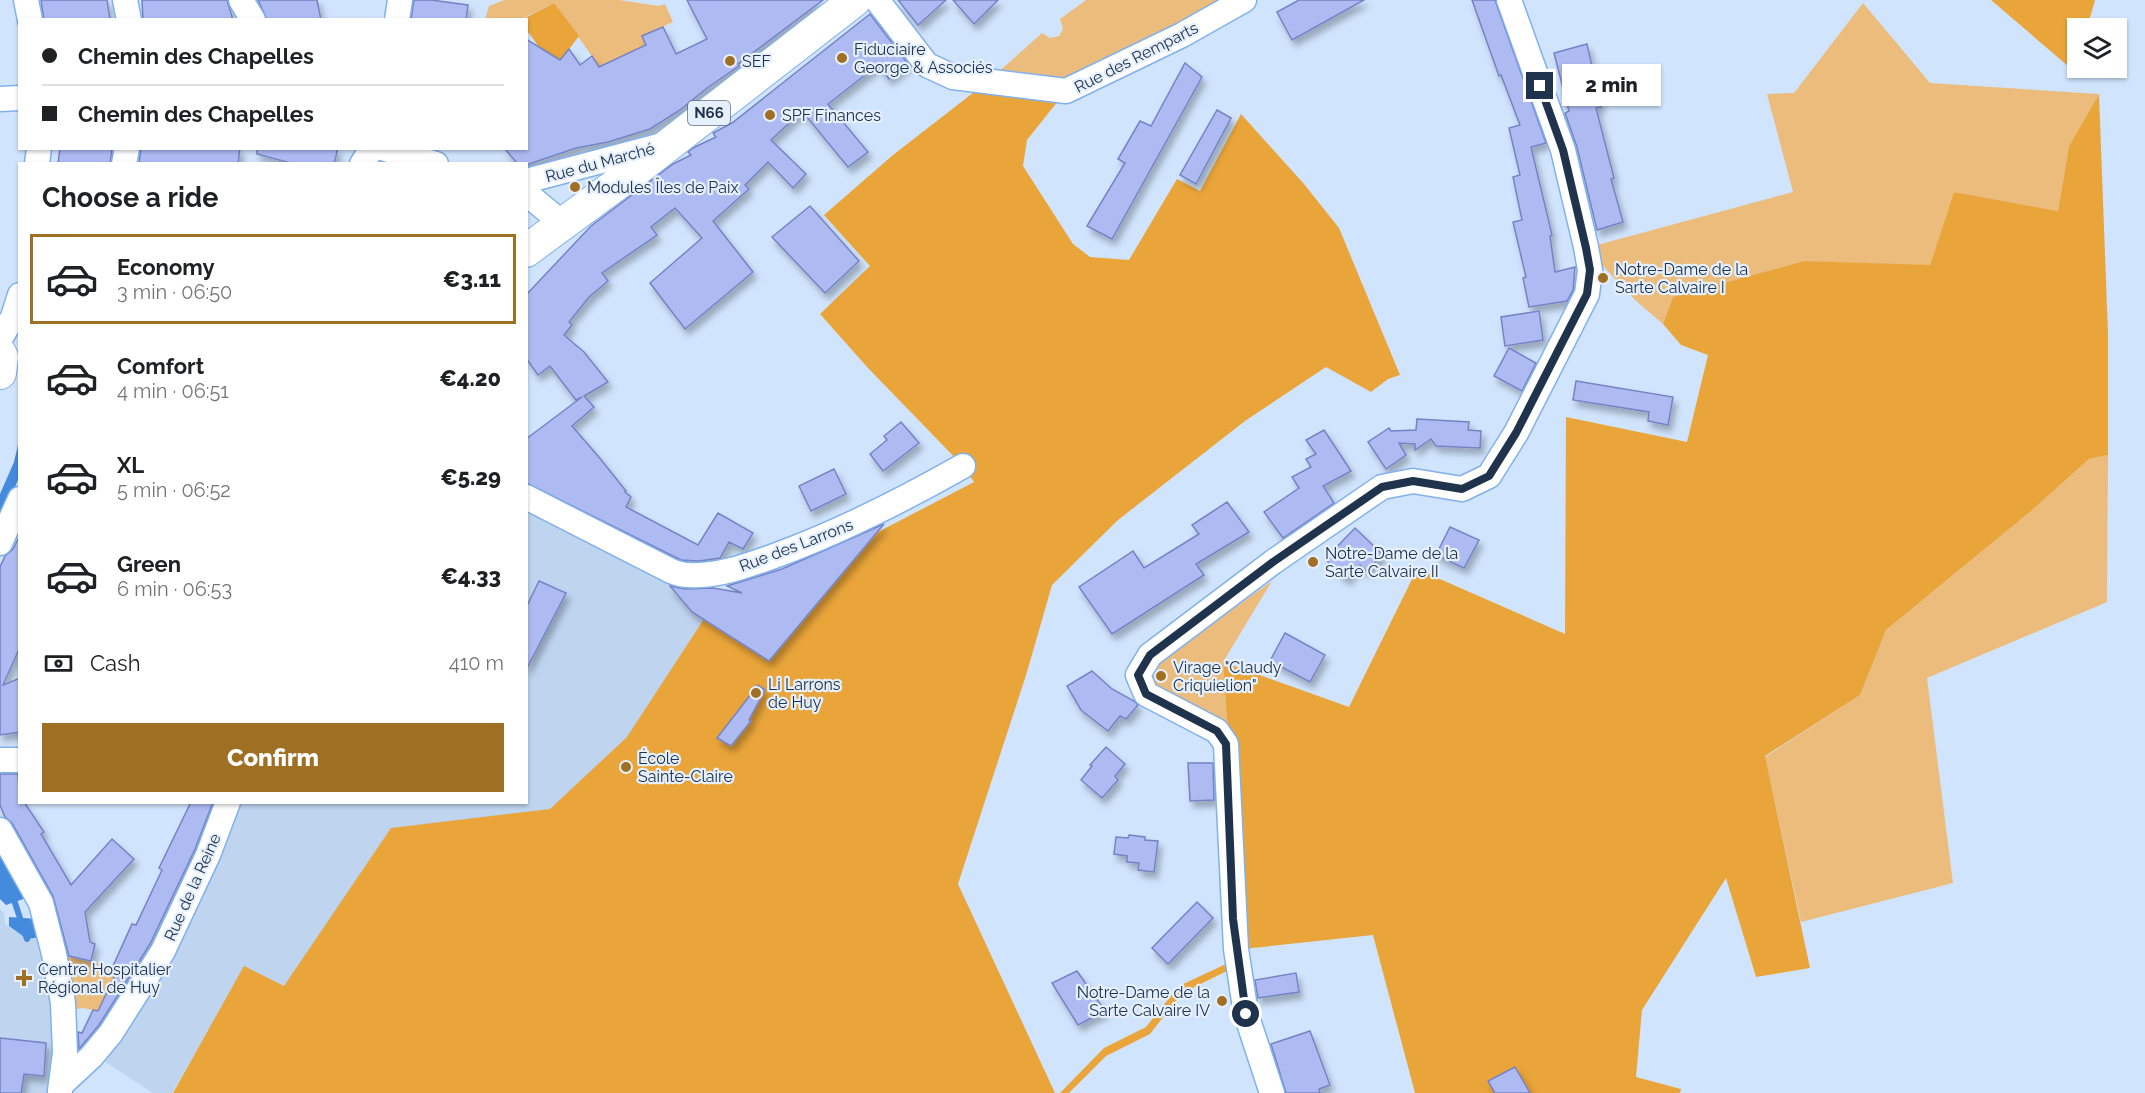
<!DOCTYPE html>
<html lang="en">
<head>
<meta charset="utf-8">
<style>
	:root { --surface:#fff; --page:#f6f6f6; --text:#202124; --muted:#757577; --line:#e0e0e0; --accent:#9f6f23 }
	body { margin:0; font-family:Raleway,sans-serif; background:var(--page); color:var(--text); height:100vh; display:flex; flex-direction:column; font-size:22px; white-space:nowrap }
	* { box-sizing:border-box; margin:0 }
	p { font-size:20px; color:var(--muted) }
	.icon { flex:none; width:33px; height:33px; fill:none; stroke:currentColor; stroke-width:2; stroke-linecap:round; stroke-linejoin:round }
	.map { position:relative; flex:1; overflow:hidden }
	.sheet { position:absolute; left:18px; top:162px; width:510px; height:642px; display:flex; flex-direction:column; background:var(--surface); border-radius:0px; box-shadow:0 2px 4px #0004 }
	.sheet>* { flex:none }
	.top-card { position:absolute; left:18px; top:18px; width:510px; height:132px; border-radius:0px; box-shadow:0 2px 4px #0004; display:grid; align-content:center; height:132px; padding:0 24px; background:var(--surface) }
	.fabs { position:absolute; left:2067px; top:18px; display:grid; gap:12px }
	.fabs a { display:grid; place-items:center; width:60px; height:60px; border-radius:0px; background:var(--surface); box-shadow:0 2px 4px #0004; font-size:30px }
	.end { position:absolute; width:27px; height:27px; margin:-14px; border:8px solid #20334c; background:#fff; box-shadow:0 0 0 3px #fff }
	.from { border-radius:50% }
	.bubble { position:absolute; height:42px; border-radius:0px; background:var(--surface); box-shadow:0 2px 4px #0004; font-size:20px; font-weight:800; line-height:42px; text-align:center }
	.top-card b { display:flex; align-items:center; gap:21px; height:57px; font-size:22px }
	.top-card b+b { border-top:2px solid var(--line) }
	.top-card i { width:15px; height:15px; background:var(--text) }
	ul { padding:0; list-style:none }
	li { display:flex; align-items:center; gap:18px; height:90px; margin:0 12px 9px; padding:0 12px; border:3px solid transparent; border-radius:0px }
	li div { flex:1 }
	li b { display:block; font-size:22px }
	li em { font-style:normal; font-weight:800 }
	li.selected { border-color:var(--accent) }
	li>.icon { width:54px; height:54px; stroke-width:1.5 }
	h2 { padding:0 24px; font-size:27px; line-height:72px }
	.pay { display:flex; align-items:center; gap:15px; height:66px; padding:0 24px; font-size:22px }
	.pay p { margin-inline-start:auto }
	.button { display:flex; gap:12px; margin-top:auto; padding:12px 24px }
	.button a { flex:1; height:69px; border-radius:0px; background:var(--accent); color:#fff; font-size:24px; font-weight:800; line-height:69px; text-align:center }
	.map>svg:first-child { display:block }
	.built { fill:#bed4ef }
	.green { fill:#ecbc7c }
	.forest { fill:#e9a539 }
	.water { fill:#458bdd }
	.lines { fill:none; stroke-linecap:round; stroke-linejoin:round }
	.stream { stroke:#458bdd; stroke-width:6 }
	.building { fill:#aebbf3; stroke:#7583c5; stroke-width:1.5; filter:url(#shadow) }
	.minor-casing { stroke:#80b1ed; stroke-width:27 }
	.major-casing { stroke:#80b1ed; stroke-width:34 }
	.minor { stroke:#fff; stroke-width:24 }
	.major { stroke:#fff; stroke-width:32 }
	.route { stroke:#20334c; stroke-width:8 }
	.poi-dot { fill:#9f6f23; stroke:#e6f0fd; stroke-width:2 }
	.labels { text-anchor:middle; stroke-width:4.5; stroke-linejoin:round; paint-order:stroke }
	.shield { fill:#e6f0fd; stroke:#5b6c81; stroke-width:1.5 }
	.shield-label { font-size:15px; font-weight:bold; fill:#20334c }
	.poi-label { font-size:16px; fill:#20334c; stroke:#e6f0fd; text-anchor:start }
	.street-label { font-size:16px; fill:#20334c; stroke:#e6f0fd }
</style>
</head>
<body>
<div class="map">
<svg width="2145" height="1093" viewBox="0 0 2145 1093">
	<defs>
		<filter id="shadow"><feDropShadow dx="3.5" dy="6" stdDeviation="3" flood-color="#0004"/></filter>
	</defs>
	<rect width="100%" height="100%" fill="#d0e4fd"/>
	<g class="built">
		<path d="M 527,509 L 666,580 L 692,612 L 769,661 L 275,1067 L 209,1029 L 172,1093 L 153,1093 L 101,1059 L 237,803 L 526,802 Z"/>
		<path d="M 0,909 L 4,913 L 5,924 L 27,938 L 41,937 L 54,1018 L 55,1069 L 49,1093 L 0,1093 Z"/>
	</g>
	<g class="green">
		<path d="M 504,0 L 619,0 L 659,6 L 665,4 L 673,22 L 642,36 L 646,45 L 601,69 L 554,3 L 521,19 L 485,20 L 489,6 Z"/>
		<path d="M 1086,0 L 1244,0 L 1066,91 L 987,82 L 1042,33 L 1050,38 L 1059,36 L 1063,29 L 1060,19 Z"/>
		<path d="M 1863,3 L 1930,83 L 2099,94 L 2069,146 L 2058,211 L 1954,192 L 1930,266 L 1804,261 L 1673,297 L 1663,324 L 1635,300 L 1586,248 L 1793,192 L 1767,94 L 1794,93 Z"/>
		<path d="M 2108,455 L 2107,602 L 1927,678 L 1953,883 L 1801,922 L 1765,757 L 1860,695 L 1886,630 L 2031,511 L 2089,459 Z"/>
		<path d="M 1272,581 L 1223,662 L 1227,723 L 1155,687 L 1153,673 L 1157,663 Z"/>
		<path d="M 62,955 L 118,968 L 98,1011 L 83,1008 L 71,1010 Z"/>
	</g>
	<g class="forest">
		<path d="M 1991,0 L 2095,0 L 2087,28 L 2078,28 L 2077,63 L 2075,72 Z"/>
		<path d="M 554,3 L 579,36 L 557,65 L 550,54 L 539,47 L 529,33 L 527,34 L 526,20 L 521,20 Z"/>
		<path d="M 987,82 L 1066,91 L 1027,140 L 1023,166 L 1073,244 L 1090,257 L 1129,260 L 1177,179 L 1200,191 L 1241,114 L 1304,184 L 1339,228 L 1400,375 L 1388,379 L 1371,392 L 1326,367 L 1245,421 L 1118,520 L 1052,585 L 1027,672 L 958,884 L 1055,1093 L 173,1093 L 244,966 L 284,986 L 391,828 L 550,809 L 627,737 L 704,619 L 769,661 L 878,532 L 974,482 L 963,466 L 868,368 L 820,314 L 870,266 L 824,215 L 893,155 Z"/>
		<path d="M 2099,94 L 2108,334 L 2108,455 L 2089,459 L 2031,511 L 1886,630 L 1860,695 L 1765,756 L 1810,968 L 1756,977 L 1726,878 L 1642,1010 L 1636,1077 L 1681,1089 L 1680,1093 L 1415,1093 L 1373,935 L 1243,949 L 1237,756 L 1227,721 L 1223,662 L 1349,707 L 1417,569 L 1565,634 L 1566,417 L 1687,442 L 1708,355 L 1681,345 L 1663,324 L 1673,297 L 1804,261 L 1930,265 L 1954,192 L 2058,211 L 2069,146 Z"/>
		<path d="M 1228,963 L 1229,970 L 1182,993 L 1150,1034 L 1106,1056 L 1069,1093 L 1060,1093 L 1104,1048 L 1146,1027 L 1179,986 Z"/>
	</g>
	<g class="water">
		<path d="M 18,445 L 19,446 L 19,477 L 0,525 L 0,494 L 14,462 Z"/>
		<path d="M 0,849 L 29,897 L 6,905 L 0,899 Z"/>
		<path d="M 9,917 L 38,919 L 41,937 L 27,939 L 9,926 Z"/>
	</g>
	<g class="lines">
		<path class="stream" d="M 13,897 L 27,939"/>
	</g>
	<g class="building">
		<path d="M 41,0 L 107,0 L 110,20 L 44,20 Z"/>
		<path d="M 142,0 L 227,0 L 233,20 L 143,20 Z"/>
		<path d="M 258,0 L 317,0 L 321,20 L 267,20 Z"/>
		<path d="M 414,0 L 431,0 L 468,5 L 466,20 L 411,20 Z"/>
		<path d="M 687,0 L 823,0 L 738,64 L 739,66 L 707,88 L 680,110 L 650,129 L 608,142 L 576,148 L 526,165 L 518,164 L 504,148 L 526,148 L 526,39 L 560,60 L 569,49 L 580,65 L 592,56 L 599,67 L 646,45 L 642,36 L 663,27 L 676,54 L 707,39 Z"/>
		<path d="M 898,0 L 946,0 L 918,25 Z"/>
		<path d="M 953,0 L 998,0 L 974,24 Z"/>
		<path d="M 1299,0 L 1364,0 L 1292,40 L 1277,12 Z"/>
		<path d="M 1472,0 L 1495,0 L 1546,143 L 1531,147 L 1552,235 L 1550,236 L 1555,272 L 1575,267 L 1573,290 L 1567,301 L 1529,307 L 1523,278 L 1526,277 L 1513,222 L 1522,220 L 1513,177 L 1520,175 L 1509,128 L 1520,125 L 1501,75 L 1499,76 Z"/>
		<path d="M 870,14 L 908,64 L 889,79 L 878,65 L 828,104 L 868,152 L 848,167 L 802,111 L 771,140 L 806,174 L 793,188 L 768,162 L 745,185 L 749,189 L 713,221 L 753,272 L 685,329 L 650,283 L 702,238 L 675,208 L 651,227 L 657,235 L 602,273 L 608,281 L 589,297 L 569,322 L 572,325 L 564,335 L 584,352 L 608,382 L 584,396 L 594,407 L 572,426 L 598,456 L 626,491 L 625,492 L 631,497 L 626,507 L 698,545 L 718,513 L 753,533 L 743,549 L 729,542 L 720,558 L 699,561 L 681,560 L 526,483 L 526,439 L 582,397 L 576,400 L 550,366 L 538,375 L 526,358 L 526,295 L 591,226 L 673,164 L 691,155 L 688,152 L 693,148 L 716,137 L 713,133 L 732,123 Z"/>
		<path d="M 1587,44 L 1601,107 L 1596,108 L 1614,178 L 1611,179 L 1623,222 L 1597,230 L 1577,147 L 1565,113 L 1569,111 L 1554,53 Z"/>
		<path d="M 1185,63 L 1202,77 L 1112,239 L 1087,226 L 1125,163 L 1118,159 L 1140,121 L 1151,126 Z"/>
		<path d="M 1217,110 L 1231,118 L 1196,184 L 1180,175 Z"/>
		<path d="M 60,148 L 112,148 L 110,164 L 58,164 Z"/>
		<path d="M 141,148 L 240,148 L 238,164 L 139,164 Z"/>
		<path d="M 257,148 L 338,148 L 334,164 L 294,164 L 257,154 Z"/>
		<path d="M 810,206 L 859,261 L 825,293 L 772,237 Z"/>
		<path d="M 1539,311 L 1543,340 L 1505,346 L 1501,317 Z"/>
		<path d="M 1509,348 L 1536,363 L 1522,391 L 1494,376 Z"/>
		<path d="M 1576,381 L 1673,397 L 1668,425 L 1648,421 L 1649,412 L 1573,400 Z"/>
		<path d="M 1417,419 L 1469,422 L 1468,430 L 1481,431 L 1480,448 L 1436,446 L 1431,439 L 1415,450 L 1415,444 L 1399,443 L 1406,455 L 1386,469 L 1368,442 L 1389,428 L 1391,431 L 1416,430 Z"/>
		<path d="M 901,422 L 919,443 L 883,471 L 870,454 L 887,440 L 884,436 Z"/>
		<path d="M 1324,430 L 1351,471 L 1323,486 L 1334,503 L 1283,538 L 1264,512 L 1299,488 L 1292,477 L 1311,467 L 1306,459 L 1316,454 L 1306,440 Z"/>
		<path d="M 834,469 L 846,494 L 811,511 L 799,486 Z"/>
		<path d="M 1227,502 L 1249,532 L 1196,564 L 1204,575 L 1112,634 L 1079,587 L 1133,551 L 1144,568 L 1199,534 L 1192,525 Z"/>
		<path d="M 884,524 L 769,661 L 692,612 L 670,586 L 685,589 L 713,588 L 742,593 L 727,586 L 782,569 Z"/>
		<path d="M 1450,527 L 1479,540 L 1464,568 L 1436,555 Z"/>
		<path d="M 1355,528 L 1383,555 L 1366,571 L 1360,565 L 1346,579 L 1325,559 Z"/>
		<path d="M 20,535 L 20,647 L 3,685 L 20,678 L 20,732 L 0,735 L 0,567 L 5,556 L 13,549 Z"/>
		<path d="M 539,581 L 566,593 L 526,670 L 526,608 Z"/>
		<path d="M 1285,633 L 1325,655 L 1310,682 L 1270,661 Z"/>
		<path d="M 1092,671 L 1112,689 L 1134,701 L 1138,705 L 1126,719 L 1120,716 L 1108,731 L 1081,710 L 1067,686 Z"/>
		<path d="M 758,685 L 765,690 L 749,720 L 751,721 L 731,746 L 717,738 Z"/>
		<path d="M 1106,747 L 1125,764 L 1115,776 L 1118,780 L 1102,798 L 1081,780 L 1092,766 L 1090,765 Z"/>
		<path d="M 1188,763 L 1213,763 L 1214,800 L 1190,801 Z"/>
		<path d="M 0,774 L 18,774 L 20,802 L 24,802 L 44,832 L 41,834 L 71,885 L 112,839 L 134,859 L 85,912 L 90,942 L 95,944 L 91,961 L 69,956 L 53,896 L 12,823 L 5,817 L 0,805 Z"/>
		<path d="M 191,802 L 213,802 L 195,849 L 150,944 L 99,1025 L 79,1049 L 78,1032 L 82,1033 L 93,1010 L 98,1011 L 119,967 L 113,966 L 132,924 L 136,925 L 162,870 L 159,868 Z"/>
		<path d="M 1129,835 L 1145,837 L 1145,840 L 1158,841 L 1154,872 L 1138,870 L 1139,863 L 1127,862 L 1127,856 L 1114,854 L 1116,837 L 1128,838 Z"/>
		<path d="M 1197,902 L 1213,918 L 1168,964 L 1152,948 Z"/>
		<path d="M 1077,971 L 1105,1011 L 1078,1025 L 1052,983 Z"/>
		<path d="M 1296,973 L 1299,992 L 1258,998 L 1255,980 Z"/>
		<path d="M 1310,1031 L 1330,1085 L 1319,1089 L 1320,1093 L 1286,1093 L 1271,1044 Z"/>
		<path d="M 0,1038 L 46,1043 L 44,1076 L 24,1074 L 21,1093 L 0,1093 Z"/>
		<path d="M 1515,1067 L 1530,1093 L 1495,1093 L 1488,1081 Z"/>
	</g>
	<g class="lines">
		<defs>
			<g id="minor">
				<path d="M 26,0 L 30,20"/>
				<path d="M 125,0 L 129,20"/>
				<path d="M 241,0 L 253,20"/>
				<path d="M 877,0 L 927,65 L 953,77 L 1066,91 L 1182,35 L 1244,0"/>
				<path d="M 397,20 L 400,0"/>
				<path d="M 0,99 L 20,98"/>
				<path d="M 382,148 L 436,164"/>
				<path d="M 37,164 L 39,148"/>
				<path d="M 124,164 L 127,148"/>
				<path d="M 362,164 L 372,148"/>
				<path d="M 526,181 L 662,145"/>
				<path d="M 526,193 L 563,224"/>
				<path d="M 0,339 L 13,317 L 20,295"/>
				<path d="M 526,497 L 671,571 C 676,573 682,575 688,575 C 718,577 749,565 777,555 C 842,531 903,500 963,466"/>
				<path d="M 0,543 L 20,499"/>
				<path d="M 0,760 L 20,760"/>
				<path d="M 0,830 L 41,903 L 54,954 L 63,1003 L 65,1053 L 60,1091"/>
				<path d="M 63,1083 L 91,1057 L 111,1033 L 163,951 L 208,855 L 228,802"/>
				<path d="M 1272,1093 L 1246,1014 L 1236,949 L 1226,744 L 1217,731 L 1146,694 L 1138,675 L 1150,655 L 1273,562 L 1382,487 L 1413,481 L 1462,489 L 1489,476 L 1516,433 L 1587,294 L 1590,270 L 1586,247 L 1563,150 L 1509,0"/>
			</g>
			<g id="major">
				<path d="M 526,251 L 640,167 L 855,0"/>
				<path d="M 0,353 L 2,357 L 0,373"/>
			</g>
		</defs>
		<use href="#minor" class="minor-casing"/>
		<use href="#major" class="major-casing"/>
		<use href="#minor" class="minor"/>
		<use href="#major" class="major"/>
	</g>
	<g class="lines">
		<path class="route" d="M 1246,1014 L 1233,919 L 1226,744 L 1217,731 L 1146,694 L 1138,675 L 1150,655 L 1273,562 L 1382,487 L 1413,481 L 1462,489 L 1489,476 L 1516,433 L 1587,294 L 1590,270 L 1586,248 L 1563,150 L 1540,86"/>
	</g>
	<g class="poi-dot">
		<circle cx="842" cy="58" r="6"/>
		<circle cx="730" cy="61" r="6"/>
		<circle cx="770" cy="115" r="6"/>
		<circle cx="575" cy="187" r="6"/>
		<circle cx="1603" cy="278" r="6"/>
		<circle cx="1313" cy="562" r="6"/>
		<circle cx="1161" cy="676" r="6"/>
		<circle cx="756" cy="693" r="6"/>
		<circle cx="626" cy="767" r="6"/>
		<path d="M21 969h6v6h6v6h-6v6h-6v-6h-6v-6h6z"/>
		<circle cx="1222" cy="1001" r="6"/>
	</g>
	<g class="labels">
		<rect class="shield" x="688" y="101" width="42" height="24" rx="4.5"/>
		<g class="shield-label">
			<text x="709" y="118">N66</text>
		</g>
		<g class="poi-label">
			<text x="854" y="55">Fiduciaire<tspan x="854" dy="18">George &amp; Associés</tspan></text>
			<text x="742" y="67">SEF</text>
			<text x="782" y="121">SPF Finances</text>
			<text x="587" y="193">Modules Îles de Paix</text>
			<text x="1615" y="275">Notre-Dame de la<tspan x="1615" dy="18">Sarte Calvaire I</tspan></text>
			<text x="1325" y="559">Notre-Dame de la<tspan x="1325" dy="18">Sarte Calvaire II</tspan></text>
			<text x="1173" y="673">Virage "Claudy<tspan x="1173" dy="18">Criquielion"</tspan></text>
			<text x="768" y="690">Li Larrons<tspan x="768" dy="18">de Huy</tspan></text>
			<text x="638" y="764">École<tspan x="638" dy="18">Sainte-Claire</tspan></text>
			<text x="38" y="975">Centre Hospitalier<tspan x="38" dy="18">Régional de Huy</tspan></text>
			<text x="1210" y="998" text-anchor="end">Notre-Dame de la<tspan x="1210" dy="18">Sarte Calvaire IV</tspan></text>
		</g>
		<g class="street-label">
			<text transform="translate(1136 57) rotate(-27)" y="6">Rue des Remparts</text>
			<text transform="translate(600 162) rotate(-15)" y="6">Rue du Marché</text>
			<text transform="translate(796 545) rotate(-21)" y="6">Rue des Larrons</text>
			<text transform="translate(192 887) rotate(-66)" y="6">Rue de la Reine</text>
		</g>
	</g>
</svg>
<div class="fabs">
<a><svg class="icon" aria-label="layers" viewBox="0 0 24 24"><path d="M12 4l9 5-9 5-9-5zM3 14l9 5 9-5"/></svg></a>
</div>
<i class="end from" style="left:1246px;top:1014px"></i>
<i class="end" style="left:1540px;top:86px"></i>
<div class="bubble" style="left:1562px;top:64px;width:99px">2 min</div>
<div class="top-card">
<b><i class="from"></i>Chemin des Chapelles</b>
<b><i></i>Chemin des Chapelles</b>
</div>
<section class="sheet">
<h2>Choose a ride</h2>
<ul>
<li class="selected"><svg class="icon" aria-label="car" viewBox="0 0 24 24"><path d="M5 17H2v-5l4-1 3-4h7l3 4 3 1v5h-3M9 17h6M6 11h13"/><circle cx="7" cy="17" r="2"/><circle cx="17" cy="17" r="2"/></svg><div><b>Economy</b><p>3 min · 06:50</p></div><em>€3.11</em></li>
<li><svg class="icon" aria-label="car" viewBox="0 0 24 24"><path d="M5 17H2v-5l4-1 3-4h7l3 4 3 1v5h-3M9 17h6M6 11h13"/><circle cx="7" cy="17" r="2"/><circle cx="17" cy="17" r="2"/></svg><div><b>Comfort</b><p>4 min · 06:51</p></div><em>€4.20</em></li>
<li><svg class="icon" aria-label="car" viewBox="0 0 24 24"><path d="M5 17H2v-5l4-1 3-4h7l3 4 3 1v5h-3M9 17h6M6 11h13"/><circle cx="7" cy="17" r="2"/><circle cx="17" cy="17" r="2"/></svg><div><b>XL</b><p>5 min · 06:52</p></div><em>€5.29</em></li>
<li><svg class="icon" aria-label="car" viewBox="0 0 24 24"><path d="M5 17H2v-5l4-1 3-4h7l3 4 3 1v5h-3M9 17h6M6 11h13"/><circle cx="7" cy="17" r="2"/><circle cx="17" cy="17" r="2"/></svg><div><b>Green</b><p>6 min · 06:53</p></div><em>€4.33</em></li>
</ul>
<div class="pay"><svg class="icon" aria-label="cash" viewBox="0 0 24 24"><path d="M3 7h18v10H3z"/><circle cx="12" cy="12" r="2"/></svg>Cash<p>410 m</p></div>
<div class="button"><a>Confirm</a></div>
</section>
</div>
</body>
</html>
